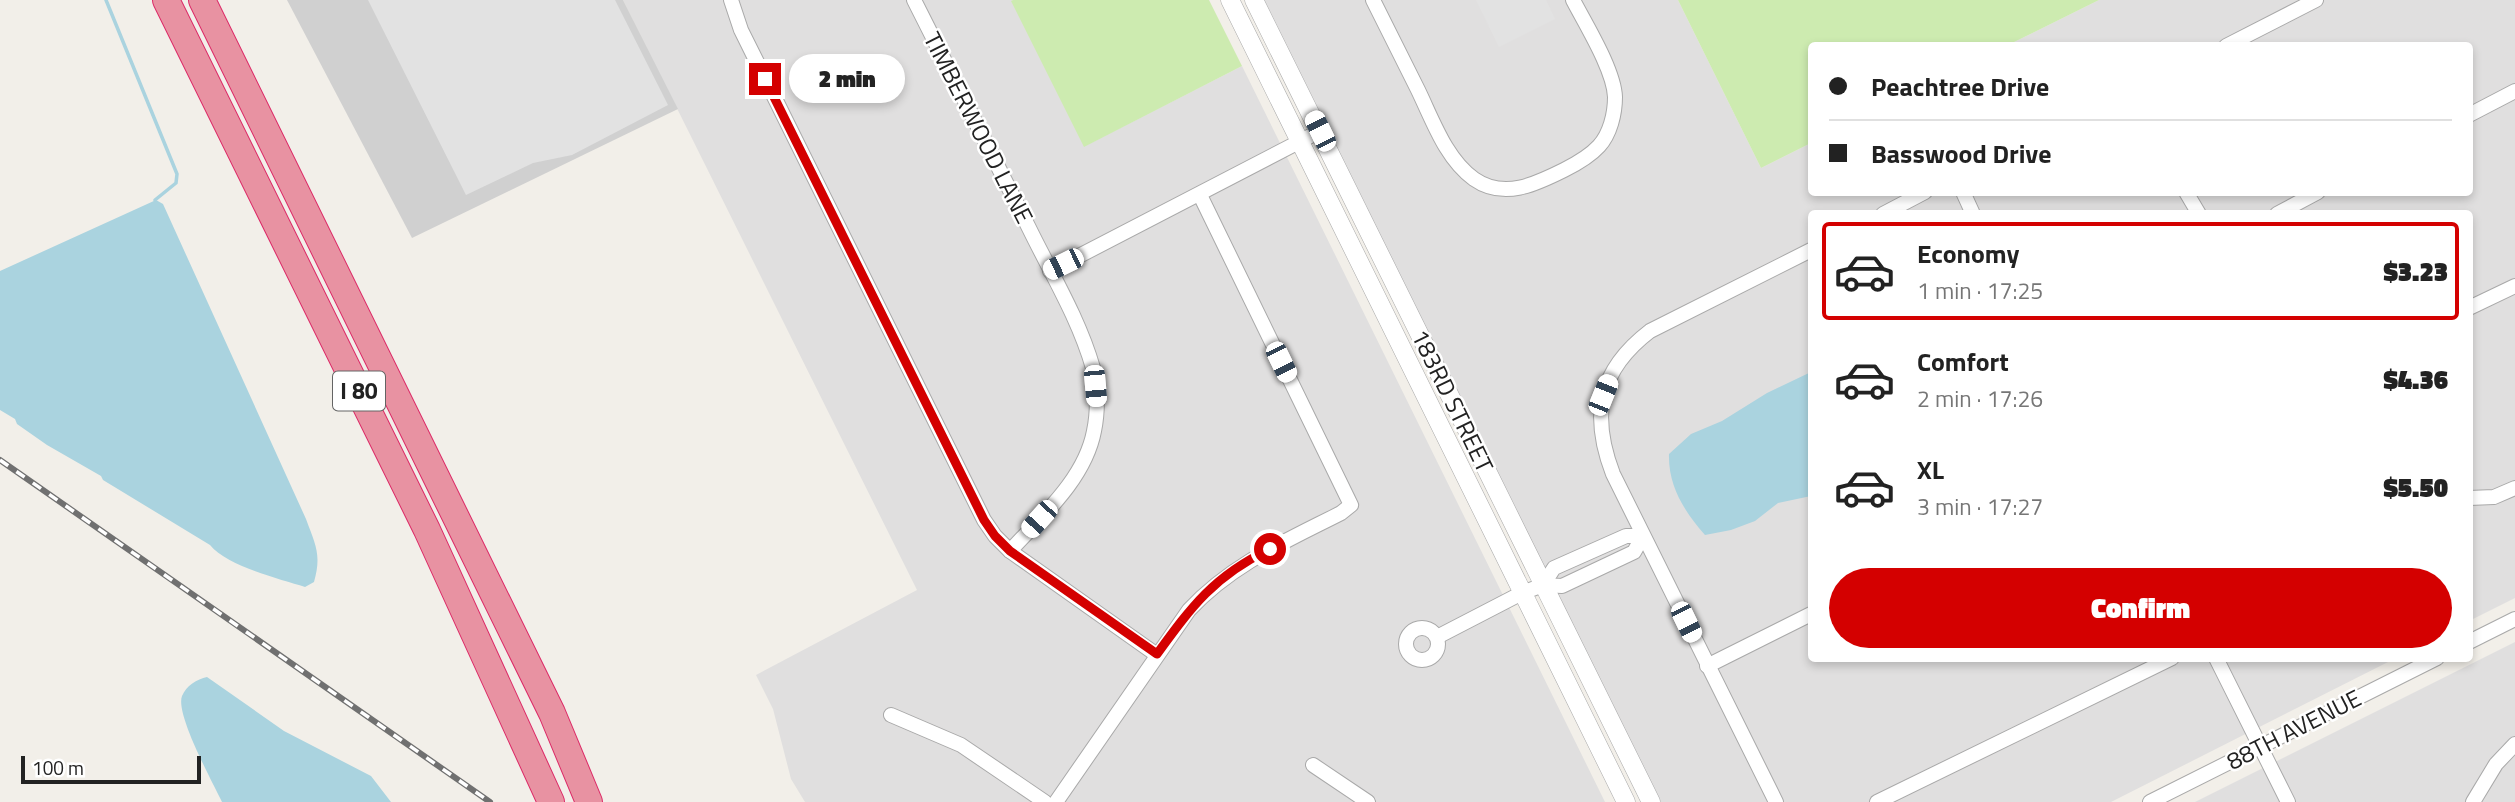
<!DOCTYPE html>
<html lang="en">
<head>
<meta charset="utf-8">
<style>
	:root { --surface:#fff; --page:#f6f6f6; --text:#222; --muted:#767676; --line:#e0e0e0; --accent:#d40000 }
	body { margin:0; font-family:"Titillium Web",sans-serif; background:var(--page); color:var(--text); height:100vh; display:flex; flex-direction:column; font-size:26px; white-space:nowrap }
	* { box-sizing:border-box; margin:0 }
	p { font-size:23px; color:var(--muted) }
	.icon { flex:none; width:38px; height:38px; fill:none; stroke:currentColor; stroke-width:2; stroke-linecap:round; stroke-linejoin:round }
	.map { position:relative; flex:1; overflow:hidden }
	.sheet { position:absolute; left:1808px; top:210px; width:665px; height:452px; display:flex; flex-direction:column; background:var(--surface); border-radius:7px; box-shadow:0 4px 10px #0003 }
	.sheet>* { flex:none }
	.guide { position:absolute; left:1808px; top:42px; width:665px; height:154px; border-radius:7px; box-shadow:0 4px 10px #0003; display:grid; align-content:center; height:154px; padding:0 21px; background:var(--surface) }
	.scale { position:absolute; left:21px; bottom:18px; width:180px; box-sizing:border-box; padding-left:7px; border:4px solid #222; border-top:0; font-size:19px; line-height:24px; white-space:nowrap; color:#222; -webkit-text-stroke:5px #fff; paint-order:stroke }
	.end { position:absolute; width:32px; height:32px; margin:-16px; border:9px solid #d40000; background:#fff; box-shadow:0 0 0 4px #fff }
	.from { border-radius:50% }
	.bubble { position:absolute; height:49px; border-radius:24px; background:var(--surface); box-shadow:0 4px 10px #0003; font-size:23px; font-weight:800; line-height:49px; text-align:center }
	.car { position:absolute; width:21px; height:42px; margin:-21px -10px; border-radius:9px; box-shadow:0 0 5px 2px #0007; background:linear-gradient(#fff 24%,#345 0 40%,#fff 0 76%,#345 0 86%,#fff 0) }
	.guide b { display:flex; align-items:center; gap:24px; height:66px; font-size:26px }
	.guide b+b { border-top:2px solid var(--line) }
	.guide i { width:18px; height:18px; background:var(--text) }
	ul { padding:12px 0 0; list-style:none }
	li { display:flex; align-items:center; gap:21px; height:98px; margin:0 14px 10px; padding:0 7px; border:4px solid transparent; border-radius:7px }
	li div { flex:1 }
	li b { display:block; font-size:26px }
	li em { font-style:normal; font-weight:800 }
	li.current { border-color:var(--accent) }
	li>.icon { width:63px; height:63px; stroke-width:1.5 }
	.button { display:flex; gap:14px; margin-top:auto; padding:14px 21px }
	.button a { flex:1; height:80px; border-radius:42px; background:var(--accent); color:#fff; font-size:28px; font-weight:800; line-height:80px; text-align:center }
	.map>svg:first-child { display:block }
	.residential { fill:#e0dfdf }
	.religious { fill:#d0d0d0 }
	.grass { fill:#cdebb0 }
	.parking { fill:#e2e2e2 }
	.water { fill:#aad3df }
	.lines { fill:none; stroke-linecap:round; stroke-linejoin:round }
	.stream { stroke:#aad3df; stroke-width:3.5 }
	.minor-casing { stroke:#a9a9a9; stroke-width:16 }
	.tertiary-casing { stroke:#a9a9a9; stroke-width:19 }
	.motorway-casing { stroke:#dc2a67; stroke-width:28 }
	.minor { stroke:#fff; stroke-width:14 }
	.tertiary { stroke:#fff; stroke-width:18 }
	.motorway { stroke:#e892a2; stroke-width:26 }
	.rail-casing { stroke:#707070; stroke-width:6 }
	.rail { stroke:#fff; stroke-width:3.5; stroke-dasharray:10; stroke-linecap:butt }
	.route { stroke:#d40000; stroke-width:9 }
	.labels { text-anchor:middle; stroke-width:5; stroke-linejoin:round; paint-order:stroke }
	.shield { fill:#fff; stroke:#646464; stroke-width:2 }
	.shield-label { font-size:23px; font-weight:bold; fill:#222 }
	.street-label { font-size:24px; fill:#222; stroke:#fff }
</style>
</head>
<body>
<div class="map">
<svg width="2515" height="802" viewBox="0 0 2515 802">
	<rect width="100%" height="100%" fill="#f2efe9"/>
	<g class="residential">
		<path d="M 623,0 L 1013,0 L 1012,1 L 1085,146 L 1242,66 L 1605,802 L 805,802 L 791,779 L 773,709 L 756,675 L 917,590 Z"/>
		<path d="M 1263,0 L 1678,0 L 1761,168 L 1811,143 L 1811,192 L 2469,192 L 2469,46 L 2008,45 L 2099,0 L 2515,0 L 2515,598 L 2469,621 L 2469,214 L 1811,214 L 1811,658 L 2396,658 L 2111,802 L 1661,802 Z"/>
		<path d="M 2515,642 L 2515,802 L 2195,802 Z"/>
	</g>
	<path class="religious" d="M 287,0 L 623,0 L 678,109 L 412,238 Z"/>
	<g class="grass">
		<path d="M 1013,0 L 1209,0 L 1242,66 L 1084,147 L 1011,1 Z"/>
		<path d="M 1678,0 L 2099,0 L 2008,45 L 1811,46 L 1811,143 L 1761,168 Z"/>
	</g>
	<g class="parking">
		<path d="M 368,0 L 615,0 L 668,105 L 572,155 L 533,163 L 466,195 Z"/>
		<path d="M 1476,0 L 1546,0 L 1555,19 L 1499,47 Z"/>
	</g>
	<g class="water">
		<path d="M 156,200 L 163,204 L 306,519 C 315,544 322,554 314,582 L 305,587 C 279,579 227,566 210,545 L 103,480 L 101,476 L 47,445 L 17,424 L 15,419 L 0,410 L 0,271 Z"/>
		<path d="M 1811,372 L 1811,496 L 1778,503 L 1755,521 L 1731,530 L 1705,535 C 1684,511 1668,486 1669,454 L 1691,434 L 1722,421 L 1767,393 Z"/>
		<path d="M 207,677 L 284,731 L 371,776 L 391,802 L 222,802 C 213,783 175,714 182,696 C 186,686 197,679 207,677 Z"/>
	</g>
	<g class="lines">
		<path class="stream" d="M 106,0 L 177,174 L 176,183 L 155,200"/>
		<defs>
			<g id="minor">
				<path d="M 731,0 L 741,30 L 984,520 L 995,536 L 1010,551 L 1157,655"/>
				<path d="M 914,0 C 952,76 990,152 1029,228 C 1051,273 1079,319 1093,368 C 1098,386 1098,412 1094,431 C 1085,479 1041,517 1010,551"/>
				<path d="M 1373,0 C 1388,30 1403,60 1418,90 C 1433,121 1446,159 1474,179 C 1504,200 1536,184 1564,170 C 1576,164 1589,157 1599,146 C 1610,134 1615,114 1615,97 C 1614,70 1586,25 1573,0"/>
				<path d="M 2226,46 L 2316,0"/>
				<path d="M 2469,115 L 2515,91"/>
				<path d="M 1963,192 L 1973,214"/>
				<path d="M 2186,192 L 2199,214"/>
				<path d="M 1883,214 L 1925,192"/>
				<path d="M 2277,214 L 2318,192"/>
				<path d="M 1050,271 L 1320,131"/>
				<path d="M 2469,308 L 2515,286"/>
				<path d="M 2469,498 L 2494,497 L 2515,488"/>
				<circle cx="1422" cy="644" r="16"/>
				<path d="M 1437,637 L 1522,593 L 1543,585 L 1562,586 L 1634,552 L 1643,536 L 1626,536 L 1554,568 L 1543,585"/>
				<path d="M 2469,642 L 2515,619"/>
				<path d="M 2216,658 L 2288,802"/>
				<path d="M 1707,666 L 1811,614"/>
				<path d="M 891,715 L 961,745 L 1045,802"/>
				<path d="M 1313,765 L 1368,802"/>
				<path d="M 1056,802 L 1189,610 C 1232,564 1286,541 1341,513 L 1351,505 L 1200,195"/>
				<path d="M 1776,802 L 1613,474 C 1590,414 1599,370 1650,331 L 1811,250"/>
				<path d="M 1877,802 L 2172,658"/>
				<path d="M 2150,802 L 2437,658"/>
				<path d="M 2473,802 L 2496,764 L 2515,744"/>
			</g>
			<g id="tertiary">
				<path d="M 1230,0 L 1626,802"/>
				<path d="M 1254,0 L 1651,802"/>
			</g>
			<g id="motorway">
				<path d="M 166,0 L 427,530 L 551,802"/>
				<path d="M 202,0 L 552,713 L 589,802"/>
			</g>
		</defs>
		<use href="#minor" class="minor-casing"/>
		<use href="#tertiary" class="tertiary-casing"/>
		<use href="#motorway" class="motorway-casing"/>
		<use href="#minor" class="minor"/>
		<use href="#tertiary" class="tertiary"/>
		<use href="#motorway" class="motorway"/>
		<defs>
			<path id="rail" d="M 0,460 L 490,802"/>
		</defs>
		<use href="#rail" class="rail-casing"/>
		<use href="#rail" class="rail"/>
	</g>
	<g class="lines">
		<path class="route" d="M 765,79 L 984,520 L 995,536 L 1010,551 L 1157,654 C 1192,606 1214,576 1270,549"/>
	</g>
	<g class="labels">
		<rect class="shield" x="333" y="371.5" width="52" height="39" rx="5"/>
		<g class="shield-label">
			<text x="359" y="399">I 80</text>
		</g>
		<g class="street-label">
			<text transform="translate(978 128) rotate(63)" y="8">TIMBERWOOD LANE</text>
			<text transform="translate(1452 401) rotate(64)" y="8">183RD STREET</text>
			<text transform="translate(2294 730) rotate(-27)" y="8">88TH AVENUE</text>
		</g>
	</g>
</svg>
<div class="scale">100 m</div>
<i class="end from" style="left:1270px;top:549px"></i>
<i class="end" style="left:765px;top:79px"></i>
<div class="bubble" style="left:789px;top:54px;width:116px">2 min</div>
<i class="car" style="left:1320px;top:131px;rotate:334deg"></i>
<i class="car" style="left:1063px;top:264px;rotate:244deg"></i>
<i class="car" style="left:1281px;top:362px;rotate:154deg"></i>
<i class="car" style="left:1095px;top:386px;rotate:175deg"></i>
<i class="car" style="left:1603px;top:395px;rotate:22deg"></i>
<i class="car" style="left:1039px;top:519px;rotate:222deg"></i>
<i class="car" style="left:1686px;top:622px;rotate:154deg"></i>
<div class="guide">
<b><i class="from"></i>Peachtree Drive</b>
<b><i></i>Basswood Drive</b>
</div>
<section class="sheet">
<ul>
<li class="current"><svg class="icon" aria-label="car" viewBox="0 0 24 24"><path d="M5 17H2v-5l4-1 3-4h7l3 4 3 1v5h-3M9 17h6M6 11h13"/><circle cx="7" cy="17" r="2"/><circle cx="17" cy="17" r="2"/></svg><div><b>Economy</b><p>1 min · 17:25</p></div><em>$3.23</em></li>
<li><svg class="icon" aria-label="car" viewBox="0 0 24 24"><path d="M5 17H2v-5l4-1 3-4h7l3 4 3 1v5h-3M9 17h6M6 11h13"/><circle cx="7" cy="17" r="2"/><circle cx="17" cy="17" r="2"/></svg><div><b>Comfort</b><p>2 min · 17:26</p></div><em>$4.36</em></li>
<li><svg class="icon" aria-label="car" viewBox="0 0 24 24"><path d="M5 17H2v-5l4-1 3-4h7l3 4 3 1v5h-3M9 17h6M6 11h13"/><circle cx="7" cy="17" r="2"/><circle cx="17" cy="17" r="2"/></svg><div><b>XL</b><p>3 min · 17:27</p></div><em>$5.50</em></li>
</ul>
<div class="button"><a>Confirm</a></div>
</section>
</div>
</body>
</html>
